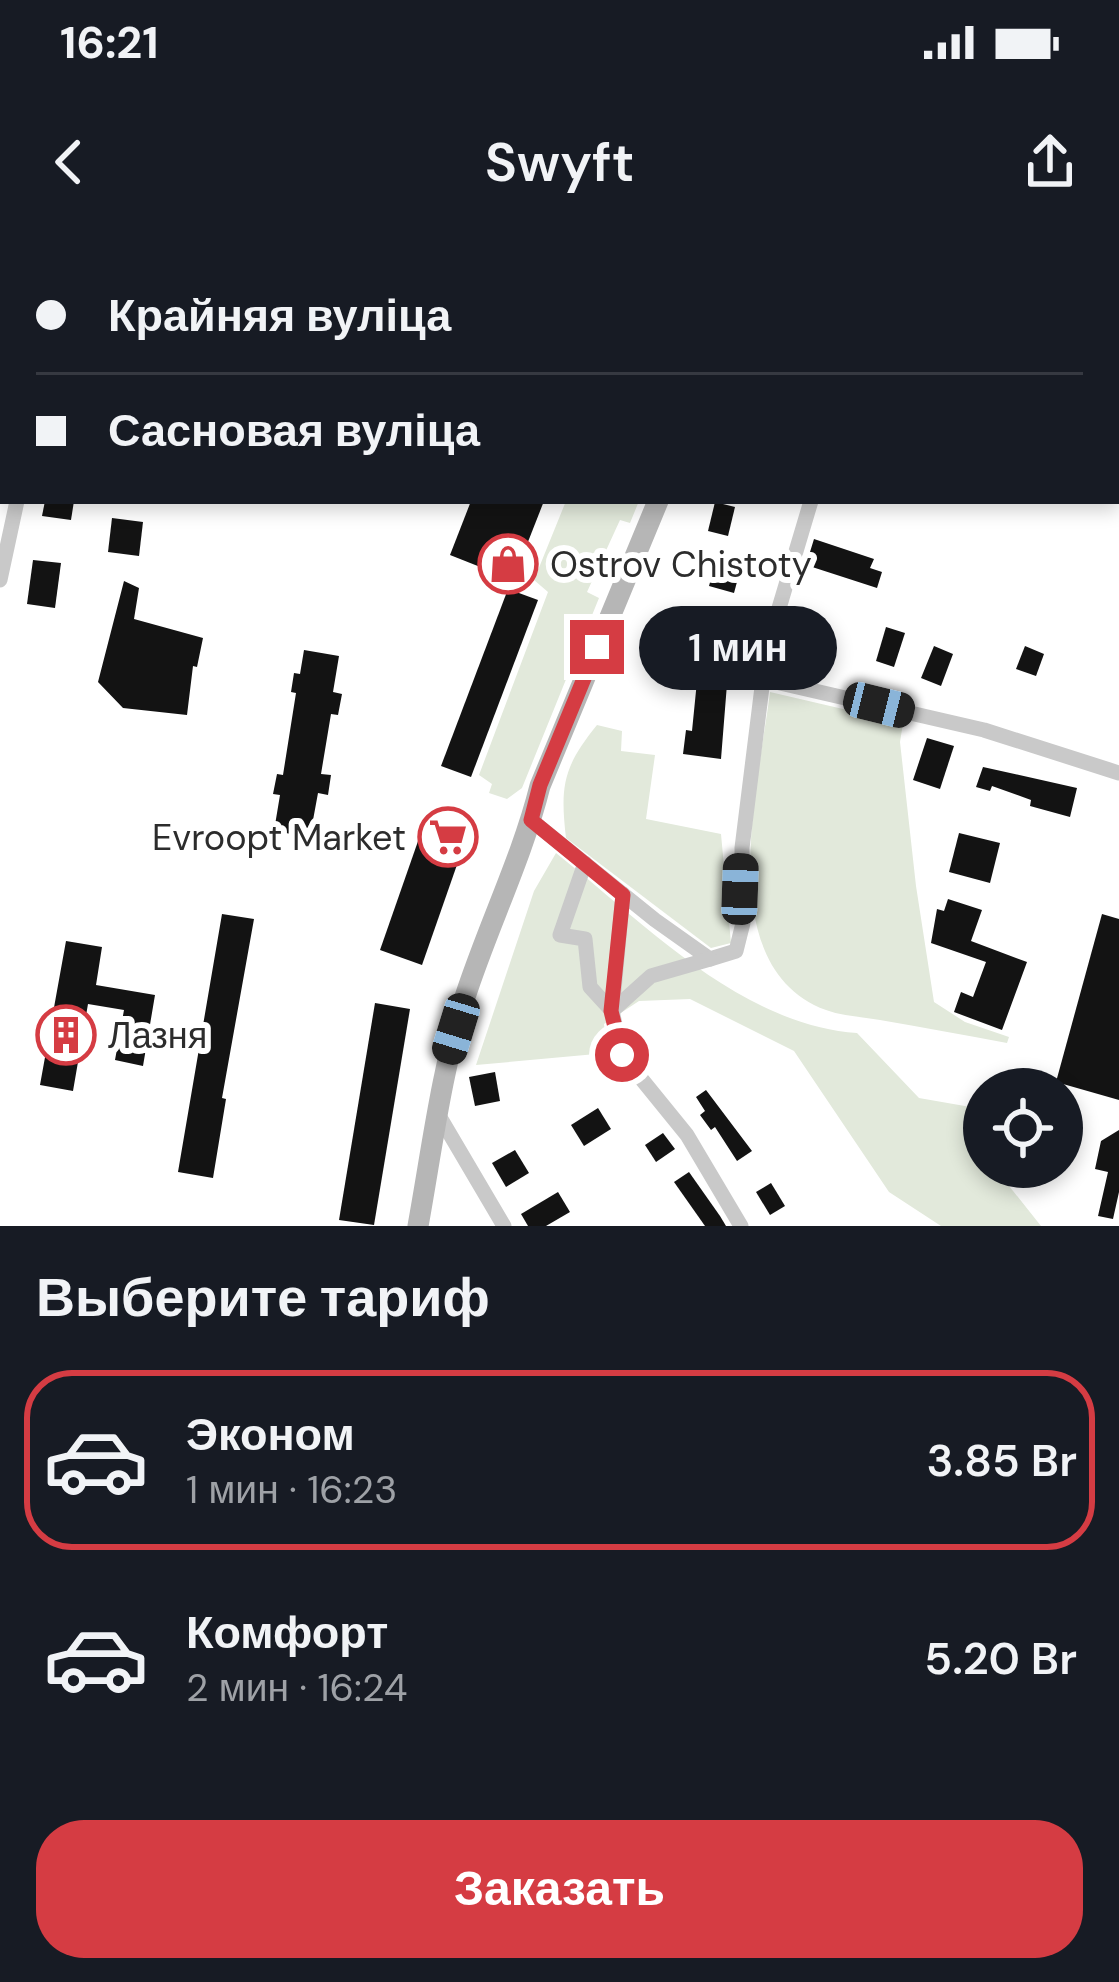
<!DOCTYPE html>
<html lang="ru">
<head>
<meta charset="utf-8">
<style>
	:root { --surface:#171b24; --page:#20242c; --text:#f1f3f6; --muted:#9ea1a6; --line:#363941; --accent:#d53c43 }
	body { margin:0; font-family:"DM Sans",sans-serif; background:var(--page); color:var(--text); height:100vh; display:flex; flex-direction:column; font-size:45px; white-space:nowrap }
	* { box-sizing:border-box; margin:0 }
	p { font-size:39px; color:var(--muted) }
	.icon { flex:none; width:66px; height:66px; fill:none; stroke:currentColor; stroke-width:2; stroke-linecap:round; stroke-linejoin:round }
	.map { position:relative; height:986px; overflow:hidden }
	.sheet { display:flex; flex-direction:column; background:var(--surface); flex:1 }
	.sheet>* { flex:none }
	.top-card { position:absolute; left:0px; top:0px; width:1119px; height:264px; box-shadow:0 6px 18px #0003; display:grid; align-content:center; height:264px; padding:0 36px; background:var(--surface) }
	.buttons { position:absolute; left:963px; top:828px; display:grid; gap:24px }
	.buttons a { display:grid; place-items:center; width:120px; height:120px; border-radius:50%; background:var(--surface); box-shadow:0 6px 18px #0003; font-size:60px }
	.end { position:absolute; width:54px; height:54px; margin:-27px; border:15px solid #d53c43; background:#fff; box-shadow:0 0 0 6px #fff }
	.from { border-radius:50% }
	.bubble { position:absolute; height:84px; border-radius:42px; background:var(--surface); box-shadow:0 6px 18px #0003; font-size:39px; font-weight:600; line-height:84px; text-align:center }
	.car { position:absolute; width:36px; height:72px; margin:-36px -18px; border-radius:15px; box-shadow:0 0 9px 3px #0007; background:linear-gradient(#222 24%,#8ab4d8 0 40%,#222 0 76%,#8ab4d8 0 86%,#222 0) }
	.top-card b { display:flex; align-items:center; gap:42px; height:114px; font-size:45px }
	.top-card b+b { border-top:3px solid var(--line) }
	.top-card i { width:30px; height:30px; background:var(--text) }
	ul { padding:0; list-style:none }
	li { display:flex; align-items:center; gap:36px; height:180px; margin:0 24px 18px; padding:0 12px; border:6px solid transparent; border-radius:48px }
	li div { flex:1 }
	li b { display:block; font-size:45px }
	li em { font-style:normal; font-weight:600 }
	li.current { border-color:var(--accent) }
	li>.icon { width:108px; height:108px; stroke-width:1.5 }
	h2 { padding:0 36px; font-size:54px; line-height:144px }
	.action { display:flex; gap:24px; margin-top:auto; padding:24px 36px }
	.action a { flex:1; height:138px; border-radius:48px; background:var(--accent); color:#fff; font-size:48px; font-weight:600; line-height:138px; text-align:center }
	.status { display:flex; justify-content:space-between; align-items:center; height:84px; padding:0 60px; background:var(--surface); direction:ltr }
	.status svg { height:33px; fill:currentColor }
	header { display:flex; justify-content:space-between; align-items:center; height:156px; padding:0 36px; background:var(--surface); font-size:54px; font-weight:600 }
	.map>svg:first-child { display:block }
	.grass { fill:#e2e9db }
	.building { fill:#131313 }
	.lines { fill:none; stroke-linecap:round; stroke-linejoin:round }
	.minor { stroke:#c9c9c9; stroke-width:15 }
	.secondary { stroke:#b6b6b6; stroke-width:21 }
	.primary { stroke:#a4a4a4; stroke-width:24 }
	.route { stroke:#d53c43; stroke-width:15 }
	.labels { text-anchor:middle; stroke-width:12; stroke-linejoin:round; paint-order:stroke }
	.poi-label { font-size:36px; fill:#2c2c2c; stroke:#fff; text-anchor:start }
</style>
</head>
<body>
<div class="status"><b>16:21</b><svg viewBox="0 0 49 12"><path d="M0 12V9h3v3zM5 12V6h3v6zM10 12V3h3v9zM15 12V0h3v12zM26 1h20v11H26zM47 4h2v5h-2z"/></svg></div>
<header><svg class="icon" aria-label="back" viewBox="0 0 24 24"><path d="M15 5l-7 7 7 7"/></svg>Swyft<svg class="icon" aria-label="share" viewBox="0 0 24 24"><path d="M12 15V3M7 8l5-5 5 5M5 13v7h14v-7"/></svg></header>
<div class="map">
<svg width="1119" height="986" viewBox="0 0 1119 986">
	<rect width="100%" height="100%" fill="#fff"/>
	<g class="grass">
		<path d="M 566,261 L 639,261 L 630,283 L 620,280 L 587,352 L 599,358 L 522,548 L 507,559 L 489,553 L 492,544 L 479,535 L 548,352 L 534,340 Z"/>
		<path d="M 770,452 L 903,483 L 900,502 L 916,646 L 934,762 L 965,782 L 1009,797 L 1007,803 C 964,795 922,787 880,780 C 863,777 842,776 826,770 C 710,727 759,543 770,452 Z"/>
		<path d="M 597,485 L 622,491 L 621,511 L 655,515 L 646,579 L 721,594 L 731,703 L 711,708 L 566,598 C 560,546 563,527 597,485 Z"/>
		<path d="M 556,613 C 644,683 741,785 857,793 L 919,858 L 982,869 L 977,881 L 984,927 L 994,927 L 1041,986 L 941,986 L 889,952 L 794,811 L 690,759 L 639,761 L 604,784 L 607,813 L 476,825 L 534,651 Z"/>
	</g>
	<g class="building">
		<path d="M 45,261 L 74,261 L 71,280 L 42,276 Z"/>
		<path d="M 471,261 L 544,261 L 513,340 L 450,315 Z"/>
		<path d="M 715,262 L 735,267 L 728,296 L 708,291 Z"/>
		<path d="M 112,278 L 143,282 L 139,316 L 108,312 Z"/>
		<path d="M 814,299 L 874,319 L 870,328 L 882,332 L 877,348 L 806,325 Z"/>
		<path d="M 33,320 L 61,323 L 55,368 L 27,364 Z"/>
		<path d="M 716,320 L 741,327 L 734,353 L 709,346 Z"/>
		<path d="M 124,341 L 139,348 L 134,379 L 203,398 L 197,427 L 193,426 L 187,475 L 123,468 L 98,442 Z"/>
		<path d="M 508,349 L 538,360 L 471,537 L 441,526 Z"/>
		<path d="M 710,382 L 729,387 L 721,416 L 703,411 Z"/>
		<path d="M 886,387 L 905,393 L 894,427 L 876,421 Z"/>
		<path d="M 934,406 L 953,414 L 941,446 L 921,438 Z"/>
		<path d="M 1025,406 L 1044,414 L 1036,436 L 1016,429 Z"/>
		<path d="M 304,410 L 339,416 L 333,452 L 342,454 L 338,475 L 331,474 L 321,534 L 331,535 L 328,555 L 318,553 L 311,591 L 304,590 L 303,596 L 274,591 L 280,555 L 273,554 L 277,534 L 283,535 L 296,453 L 291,452 L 294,433 L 300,434 Z"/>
		<path d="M 697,441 L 727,444 L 721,519 L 683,514 L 686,490 L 692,491 Z"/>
		<path d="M 927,498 L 954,506 L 940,549 L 913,540 Z"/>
		<path d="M 983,527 L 1077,548 L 1070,577 L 1030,566 L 1031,560 L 992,546 L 990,551 L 976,547 Z"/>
		<path d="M 424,584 L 466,599 L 422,725 L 380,710 Z"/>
		<path d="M 959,593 L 1000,603 L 990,643 L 949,632 Z"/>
		<path d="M 948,659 L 982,670 L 971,701 L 1027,722 L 1002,790 L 954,772 L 961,752 L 973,757 L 986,722 L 931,703 L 937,669 L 944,671 Z"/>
		<path d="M 222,674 L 254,679 L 222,858 L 226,859 L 213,938 L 178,932 Z"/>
		<path d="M 1102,674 L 1119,679 L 1119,860 L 1056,842 Z"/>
		<path d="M 66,701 L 102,707 L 96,745 L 155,755 L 143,826 L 115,820 L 124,770 L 88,764 L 73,851 L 40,845 Z"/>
		<path d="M 375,763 L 410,769 L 374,985 L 339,980 Z"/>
		<path d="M 495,832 L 500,861 L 475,866 L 469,837 Z"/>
		<path d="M 706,850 L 752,911 L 737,921 L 715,887 L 711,890 L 700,875 L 705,871 L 696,857 Z"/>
		<path d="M 598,868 L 611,889 L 584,906 L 571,885 Z"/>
		<path d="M 1119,890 L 1119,952 L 1113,979 L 1098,976 L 1108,932 L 1095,929 L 1101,901 Z"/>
		<path d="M 663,893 L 675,909 L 656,922 L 645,905 Z"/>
		<path d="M 515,910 L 529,933 L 506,947 L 492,923 Z"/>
		<path d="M 689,932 L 720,976 L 726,986 L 705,986 L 674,942 Z"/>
		<path d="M 771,943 L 785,966 L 770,975 L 756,952 Z"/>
		<path d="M 558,952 L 570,972 L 546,986 L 528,986 L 521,974 Z"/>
	</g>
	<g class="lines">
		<g class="minor">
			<path d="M 63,3 L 63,0"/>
			<path d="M 0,340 L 17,261"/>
			<path d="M 763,439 L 984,490 L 1119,533"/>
			<path d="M 531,580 L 655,680 L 710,719 L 736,711 L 743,683 L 742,608 L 763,439 L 774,385 L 811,261"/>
			<path d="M 585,623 L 560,695 L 585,699 L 590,747 L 612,771 L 651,736 L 710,719"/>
			<path d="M 623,654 L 612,771 L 622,815 L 687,895 L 741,986"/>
			<path d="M 438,874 L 504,986"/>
		</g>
		<g class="secondary">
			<path d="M 758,3 L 759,0"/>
			<path d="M 418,986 C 432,909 441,832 465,757 C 488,686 522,618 540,546 L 658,261"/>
		</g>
		<g class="primary">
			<path d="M 786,0 L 793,3"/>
			<path d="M 1116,156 L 1119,157"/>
		</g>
	</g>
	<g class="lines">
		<path class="route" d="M 597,407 L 540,545 L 531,580 L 623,655 L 611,771 L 622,815"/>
	</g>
	<defs>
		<symbol id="shop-ring" viewBox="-11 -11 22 22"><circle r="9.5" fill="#fff" stroke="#d53c43" stroke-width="1.5"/><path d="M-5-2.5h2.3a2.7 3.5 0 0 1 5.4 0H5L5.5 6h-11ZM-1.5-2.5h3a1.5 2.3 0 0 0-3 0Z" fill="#d53c43"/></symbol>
		<symbol id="supermarket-ring" viewBox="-11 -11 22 22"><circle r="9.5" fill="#fff" stroke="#d53c43" stroke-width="1.5"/><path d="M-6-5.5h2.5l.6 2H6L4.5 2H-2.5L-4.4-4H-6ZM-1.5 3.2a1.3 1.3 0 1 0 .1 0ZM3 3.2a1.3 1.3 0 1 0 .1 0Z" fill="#d53c43"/></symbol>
		<symbol id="building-ring" viewBox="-11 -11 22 22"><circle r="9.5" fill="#fff" stroke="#d53c43" stroke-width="1.5"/><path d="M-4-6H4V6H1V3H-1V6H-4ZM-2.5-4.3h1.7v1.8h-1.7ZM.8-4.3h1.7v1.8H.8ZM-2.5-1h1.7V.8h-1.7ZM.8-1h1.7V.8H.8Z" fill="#d53c43"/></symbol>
	</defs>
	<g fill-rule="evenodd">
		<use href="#shop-ring" x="475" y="291" width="66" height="66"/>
		<use href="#supermarket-ring" x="415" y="564" width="66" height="66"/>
		<use href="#building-ring" x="33" y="762" width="66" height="66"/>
	</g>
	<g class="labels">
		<g class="poi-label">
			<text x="550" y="337">Ostrov Chistoty</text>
			<text x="406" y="610" text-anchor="end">Evroopt Market</text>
			<text x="108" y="808">Лазня</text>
		</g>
	</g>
</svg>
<div class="buttons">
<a><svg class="icon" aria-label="locate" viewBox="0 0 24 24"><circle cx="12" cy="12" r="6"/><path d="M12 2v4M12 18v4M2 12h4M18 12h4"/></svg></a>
</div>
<i class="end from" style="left:622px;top:815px"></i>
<i class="end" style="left:597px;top:407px"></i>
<div class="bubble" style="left:639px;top:366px;width:198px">1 мин</div>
<i class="car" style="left:879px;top:465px;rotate:104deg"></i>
<i class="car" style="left:740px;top:649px;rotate:2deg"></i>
<i class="car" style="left:456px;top:789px;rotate:197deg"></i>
<div class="top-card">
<b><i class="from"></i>Крайняя вуліца</b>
<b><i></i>Сасновая вуліца</b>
</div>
</div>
<section class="sheet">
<h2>Выберите тариф</h2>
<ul>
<li class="current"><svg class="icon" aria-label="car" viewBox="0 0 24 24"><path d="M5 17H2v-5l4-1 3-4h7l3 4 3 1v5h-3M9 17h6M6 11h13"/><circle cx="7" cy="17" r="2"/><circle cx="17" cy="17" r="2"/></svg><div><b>Эконом</b><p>1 мин · 16:23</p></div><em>3.85 Br</em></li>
<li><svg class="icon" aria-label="car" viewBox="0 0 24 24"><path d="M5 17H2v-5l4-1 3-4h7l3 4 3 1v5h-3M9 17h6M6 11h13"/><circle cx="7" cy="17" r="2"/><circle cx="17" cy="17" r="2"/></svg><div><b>Комфорт</b><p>2 мин · 16:24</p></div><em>5.20 Br</em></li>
</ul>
<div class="action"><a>Заказать</a></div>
</section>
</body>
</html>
